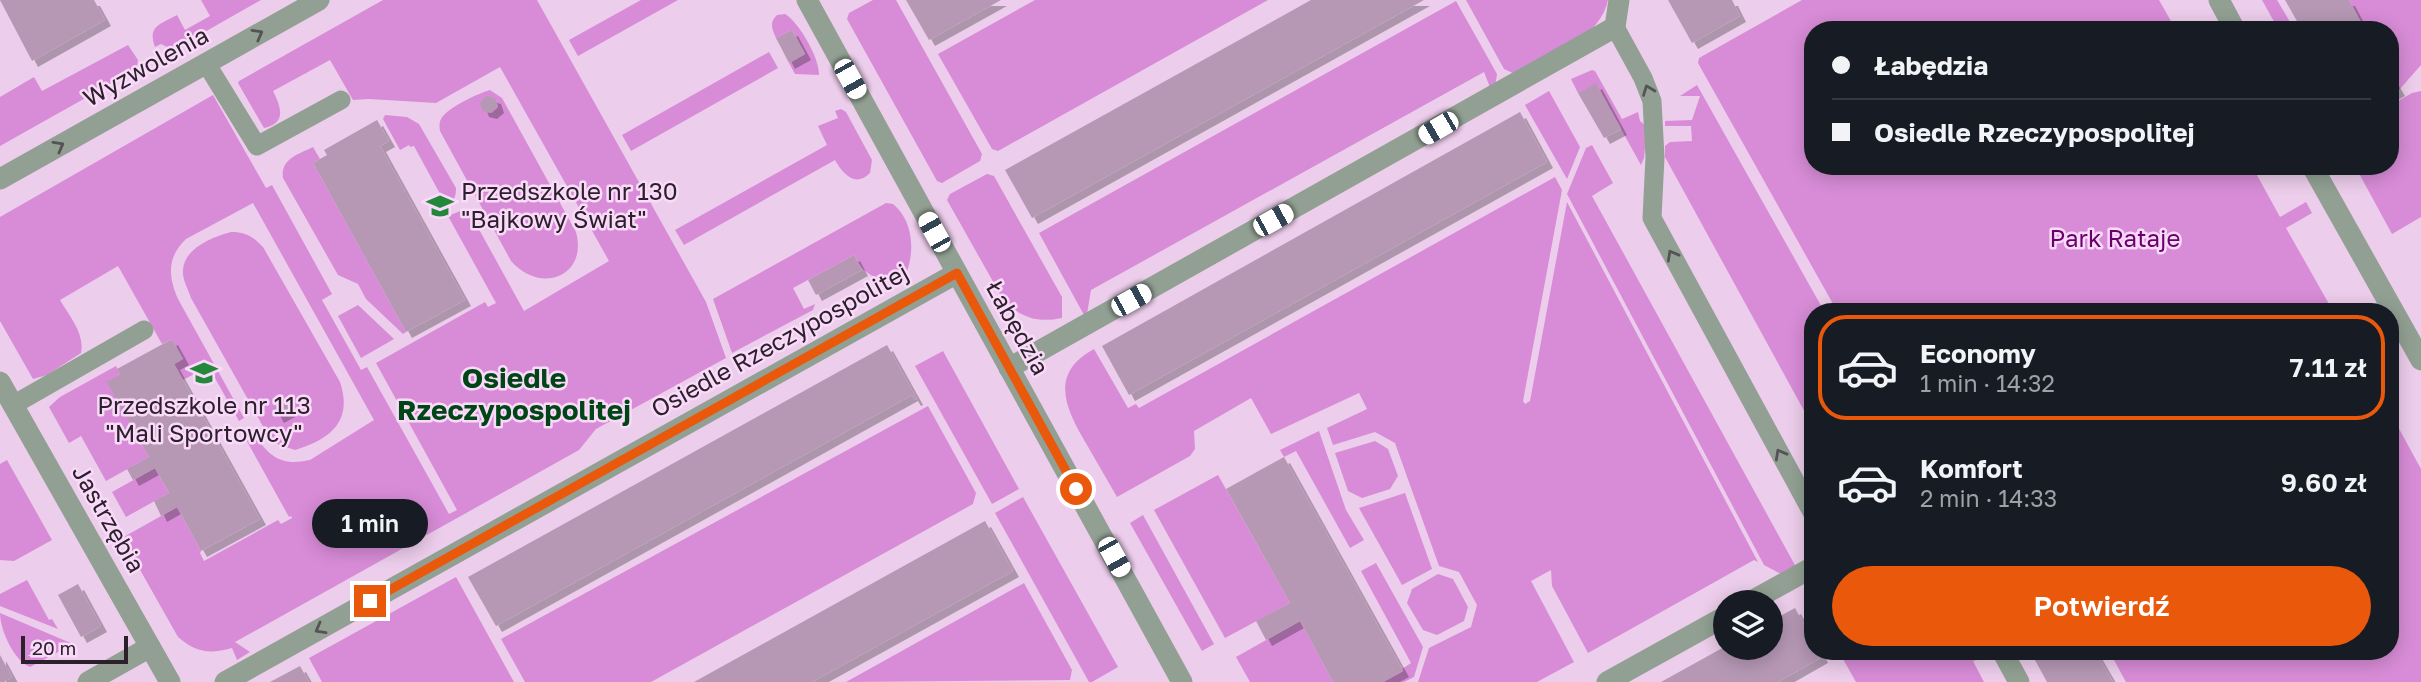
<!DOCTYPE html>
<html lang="pl">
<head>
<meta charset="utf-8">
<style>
	:root { --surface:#171b24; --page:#20242c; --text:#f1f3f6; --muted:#9ea1a6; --line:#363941; --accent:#ea580c }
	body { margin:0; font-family:"Golos Text",sans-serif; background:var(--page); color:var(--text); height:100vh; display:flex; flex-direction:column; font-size:26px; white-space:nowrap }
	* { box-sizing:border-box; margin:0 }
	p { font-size:23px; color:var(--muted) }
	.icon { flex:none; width:38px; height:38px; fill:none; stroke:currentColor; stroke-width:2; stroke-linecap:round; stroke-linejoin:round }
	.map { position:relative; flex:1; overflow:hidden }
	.side { position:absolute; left:1804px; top:303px; width:595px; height:357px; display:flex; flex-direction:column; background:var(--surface); border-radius:28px; box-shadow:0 4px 18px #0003 }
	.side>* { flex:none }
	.banner { position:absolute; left:1804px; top:21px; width:595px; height:154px; border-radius:28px; box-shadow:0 4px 18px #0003; display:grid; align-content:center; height:154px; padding:0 28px; background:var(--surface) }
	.buttons { position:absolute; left:1713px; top:590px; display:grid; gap:14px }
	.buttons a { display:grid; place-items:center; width:70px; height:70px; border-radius:50%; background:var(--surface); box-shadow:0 4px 18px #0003; font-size:35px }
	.scale { position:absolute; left:21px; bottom:18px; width:107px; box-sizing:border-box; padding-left:7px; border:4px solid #2b202b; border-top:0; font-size:19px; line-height:24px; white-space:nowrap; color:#2b202b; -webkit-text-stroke:5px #f9daf8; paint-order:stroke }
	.end { position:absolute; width:32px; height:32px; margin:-16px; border:9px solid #ea580c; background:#fff; box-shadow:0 0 0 4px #fff }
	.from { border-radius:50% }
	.bubble { position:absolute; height:49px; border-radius:24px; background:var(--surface); box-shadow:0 4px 18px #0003; font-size:23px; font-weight:600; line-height:49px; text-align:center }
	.car { position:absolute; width:21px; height:42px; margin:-21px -10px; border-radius:9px; box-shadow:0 0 5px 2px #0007; background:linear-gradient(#fff 24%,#345 0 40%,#fff 0 76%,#345 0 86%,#fff 0) }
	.banner b { display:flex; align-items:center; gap:24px; height:66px; font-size:26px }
	.banner b+b { border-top:2px solid var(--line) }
	.banner i { width:18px; height:18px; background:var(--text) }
	ul { padding:12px 0 0; list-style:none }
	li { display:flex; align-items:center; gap:21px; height:105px; margin:0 14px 10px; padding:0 14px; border:4px solid transparent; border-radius:28px }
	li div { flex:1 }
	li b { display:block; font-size:26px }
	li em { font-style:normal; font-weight:600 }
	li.on { border-color:var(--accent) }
	li>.icon { width:63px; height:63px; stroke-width:1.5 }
	.button { display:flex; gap:14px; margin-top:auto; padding:14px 28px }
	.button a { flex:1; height:80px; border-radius:42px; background:var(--accent); color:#fff; font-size:28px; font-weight:600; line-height:80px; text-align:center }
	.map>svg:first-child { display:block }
	.green { fill:#d88cd7 }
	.building { fill:#b698b5; filter:url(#shadow) }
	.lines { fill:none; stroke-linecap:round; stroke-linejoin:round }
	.lane { stroke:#92a093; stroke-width:19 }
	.street { stroke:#92a093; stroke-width:21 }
	.oneway { stroke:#545355 }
	.route { stroke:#ea580c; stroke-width:9 }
	.labels { text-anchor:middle; stroke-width:5; stroke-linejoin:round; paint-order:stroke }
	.street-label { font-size:24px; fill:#2b202b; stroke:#f9daf8 }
	.poi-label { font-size:24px; fill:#2b202b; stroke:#f9daf8; text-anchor:start }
	.park-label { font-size:24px; fill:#6a006d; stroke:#f9daf8 }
	.quarter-label { font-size:28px; font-weight:bold; fill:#004515; stroke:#f9daf8 }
</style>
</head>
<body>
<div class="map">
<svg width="2421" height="682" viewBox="0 0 2421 682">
	<defs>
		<filter id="shadow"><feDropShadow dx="6" dy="6" stdDeviation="0" flood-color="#0004"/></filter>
	</defs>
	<rect width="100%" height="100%" fill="#eccdeb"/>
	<g class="green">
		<path d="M 201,0 L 261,0 L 173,50 L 161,44 L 155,47 C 147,26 161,24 177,15 L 185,30 L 210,16 Z"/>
		<path d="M 383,0 L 537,0 L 706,302 L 726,358 L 596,429 L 579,450 L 235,642 L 250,652 L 237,660 L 232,648 C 210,654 196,653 178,637 L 122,538 L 177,507 L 201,551 L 200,553 L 204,561 L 278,520 L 281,524 L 292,518 L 291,516 L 289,517 L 244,436 L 252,431 C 268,455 279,467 310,460 L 374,420 L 253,203 L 186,239 C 167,257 168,276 178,299 L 244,418 L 239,421 L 206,362 L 196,367 L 198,372 L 183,380 L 174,364 L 182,359 L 172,339 L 162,344 L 118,266 L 60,300 C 70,317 85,334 81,353 L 47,375 L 33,379 L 0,321 L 0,217 L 213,95 L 266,188 L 272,185 L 332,294 L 322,300 L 361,370 L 367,367 L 449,514 L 457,510 L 376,363 L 485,302 L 488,307 L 496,303 L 448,216 L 463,210 L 470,213 L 524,311 L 609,261 L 500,67 L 436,103 L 369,99 L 353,100 L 330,60 L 273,91 C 281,107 287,123 264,128 L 238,83 L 239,81 Z"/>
		<path d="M 641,0 L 678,0 L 578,56 L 569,40 Z"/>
		<path d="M 873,0 L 896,0 L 982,154 L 980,161 L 942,183 L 937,181 L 847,19 L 849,13 Z"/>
		<path d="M 1035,0 L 1268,0 L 998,151 L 992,149 L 938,54 Z"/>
		<path d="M 1466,0 L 1608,0 C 1600,39 1549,57 1517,75 L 1504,69 Z"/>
		<path d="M 1802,0 L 2159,0 L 2176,30 L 1813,30 L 1813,166 L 2252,166 L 2280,217 L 2306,202 L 2312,213 L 2286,228 L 2333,311 L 1837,311 L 1698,63 L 1699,58 Z"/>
		<path d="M 2262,0 L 2277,0 L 2290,22 L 2277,27 Z"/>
		<path d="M 2349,0 L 2421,0 L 2421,65 L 2399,90 L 2391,75 L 2390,30 L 2365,30 Z"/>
		<path d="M 1456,1 L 1497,74 L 1495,87 L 1491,90 L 1484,72 L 1091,290 L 1087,314 L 1084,315 L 1039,233 Z"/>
		<path d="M 785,14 C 799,22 820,59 819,75 L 795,74 L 789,63 L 805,54 L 792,30 L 776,38 C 772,29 769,22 777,15 Z"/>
		<path d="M 128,45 L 138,60 L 137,69 L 0,146 L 0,97 L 34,77 L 42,91 Z"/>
		<path d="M 769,52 L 778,68 L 631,151 L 622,135 Z"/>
		<path d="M 1592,70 L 1595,71 L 1622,119 L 1638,112 L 1640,121 L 1647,127 L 1644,158 L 1641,165 L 1596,84 L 1578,93 L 1571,79 Z"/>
		<path d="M 1697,85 L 1824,311 L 1813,312 L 1813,427 L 1665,157 L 1665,146 L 1670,142 L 1692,141 L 1691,126 L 1665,126 L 1665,121 L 1692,120 L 1700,96 L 1680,96 Z"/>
		<path d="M 490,90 L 502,98 L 576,232 C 588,276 541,295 511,261 L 440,131 C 439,125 439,120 444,115 C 452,106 479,93 490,90 Z"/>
		<path d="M 1549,91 L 1580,147 L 1567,179 L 1525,105 Z"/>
		<path d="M 2421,91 L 2421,217 L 2392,234 L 2355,166 L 2390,166 L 2391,105 L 2412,93 Z"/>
		<path d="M 841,109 L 846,112 L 872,160 L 870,173 C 855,188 843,174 835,160 L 684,245 L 675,230 L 827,145 L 818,126 L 838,118 L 835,111 Z"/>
		<path d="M 385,115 L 407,117 L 419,124 L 456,188 C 456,199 453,203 444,208 L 442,205 L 445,203 L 414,146 L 410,147 L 409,145 L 400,150 L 383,119 Z"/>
		<path d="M 1592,145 L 1613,183 L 1592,196 L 1796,567 L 1783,575 L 1764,565 L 1567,194 L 1586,148 Z"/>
		<path d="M 313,147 L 320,159 L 313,163 L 406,332 L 403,334 L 366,299 L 358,284 L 338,275 L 283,178 C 280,159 299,154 313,147 Z"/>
		<path d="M 987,174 L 994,176 L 1062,297 L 1062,318 C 1038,323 1022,318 1004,301 L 947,200 L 950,194 Z"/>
		<path d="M 1555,177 L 1562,190 L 1523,401 L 1525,404 L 1530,401 L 1567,202 L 1758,562 L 1754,560 L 1588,653 L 1552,586 L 1551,570 L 1531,581 L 1574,662 L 1537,682 L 1418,682 L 1429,648 L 1471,627 L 1477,605 L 1459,572 L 1439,566 L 1395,443 L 1375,432 L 1333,445 L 1327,428 L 1367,409 L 1359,393 L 1271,434 L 1251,398 L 1194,431 L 1195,449 L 1190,456 L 1117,497 C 1107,480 1097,462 1087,445 C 1066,410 1048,374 1094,349 L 1128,408 L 1136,404 L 1139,408 Z"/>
		<path d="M 886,203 L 893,204 C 915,222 915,256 904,279 C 891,285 874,279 864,270 C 860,267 857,260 854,255 L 793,288 L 804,309 L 815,304 L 813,310 L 732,353 L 713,299 Z"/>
		<path d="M 231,232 C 245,232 253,236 263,247 L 340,382 C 353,421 331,439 295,450 L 277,444 L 269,437 L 191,298 C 188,289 182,279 183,270 C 184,248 213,237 231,232 Z"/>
		<path d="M 358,305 L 394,339 L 361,358 L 338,316 Z"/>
		<path d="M 943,351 L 1019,489 L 992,504 L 915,366 Z"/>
		<path d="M 116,366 L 120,374 L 108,382 L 149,457 L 106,481 L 81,436 L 69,443 L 49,407 L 60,397 Z"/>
		<path d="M 928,406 L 976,493 L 973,504 L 651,682 L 525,682 L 501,639 Z"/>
		<path d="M 2391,414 L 2421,469 L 2421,682 L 2126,682 L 2109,651 L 2390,651 Z"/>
		<path d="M 1319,431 L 1346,510 L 1364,540 L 1350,548 L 1296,451 L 1284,457 L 1280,450 Z"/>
		<path d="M 1375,441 L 1388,449 L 1398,476 L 1390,489 L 1362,498 L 1348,491 L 1335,453 Z"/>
		<path d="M 7,460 L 52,540 L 14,561 L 0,560 L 0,464 Z"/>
		<path d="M 155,468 L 169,493 L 126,517 L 112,492 Z"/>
		<path d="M 1218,475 L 1290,603 L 1225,638 L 1154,510 Z"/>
		<path d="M 1405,493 L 1432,569 L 1402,585 L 1359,508 Z"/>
		<path d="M 1023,497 L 1118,667 L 1092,682 L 1089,682 L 995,513 Z"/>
		<path d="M 1143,515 L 1214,644 L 1202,651 L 1130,523 Z"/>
		<path d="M 1376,563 L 1423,647 L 1414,677 L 1404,682 L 1383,682 L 1403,671 L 1402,669 L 1411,663 L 1361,571 Z"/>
		<path d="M 1438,574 L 1453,579 L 1468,607 L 1464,621 L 1437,635 L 1423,630 L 1407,603 L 1412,589 Z"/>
		<path d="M 456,577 L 514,682 L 322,682 L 309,658 Z"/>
		<path d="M 27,580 L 49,620 L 52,619 L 58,629 L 0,606 L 0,594 Z"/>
		<path d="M 1024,583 L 1072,670 L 1070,680 L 846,682 Z"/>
		<path d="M 0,613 L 73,644 L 30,667 C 14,661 0,630 0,613 Z"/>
		<path d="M 1300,621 L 1333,682 L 1250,682 L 1236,657 Z"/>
		<path d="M 1846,651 L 1967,651 L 1970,655 L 1992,651 L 1994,655 L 1973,661 L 1984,682 L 1856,682 L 1843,659 Z"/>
	</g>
	<g class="building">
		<path d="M 0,0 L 94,0 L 105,20 L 32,61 Z"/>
		<path d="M 906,0 L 1001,0 L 929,40 Z"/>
		<path d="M 1311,0 L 1424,0 L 1032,218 L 1005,170 Z"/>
		<path d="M 1668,0 L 1732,0 L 1740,16 L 1692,43 Z"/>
		<path d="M 2285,0 L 2349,0 L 2365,30 L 2302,30 Z"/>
		<path d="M 792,30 L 805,54 L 789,63 L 776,38 Z"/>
		<path d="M 2390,75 L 2399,90 L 2390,95 Z"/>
		<path d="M 1596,83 L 1621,129 L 1604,138 L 1578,93 Z"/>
		<path d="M 486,96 L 495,98 L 498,107 L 491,113 L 483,111 L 480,103 Z"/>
		<path d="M 1520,112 L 1547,162 L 1129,395 L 1102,346 Z"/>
		<path d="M 377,120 L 389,141 L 380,146 L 465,300 L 406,332 L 313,163 L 327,155 L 324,150 Z"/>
		<path d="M 854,255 L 862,270 L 816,295 L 808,280 Z"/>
		<path d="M 172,339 L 183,359 L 174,364 L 260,519 L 201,551 L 177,507 L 161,516 L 154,501 L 169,493 L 155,468 L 133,480 L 127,469 L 149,457 L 107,382 L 120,374 L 117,369 Z"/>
		<path d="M 887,345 L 917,399 L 915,400 L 912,395 L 496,626 L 468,577 Z"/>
		<path d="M 286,401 L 291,410 L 278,417 L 273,408 Z"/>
		<path d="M 1284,457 L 1403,671 L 1383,682 L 1333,682 L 1300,621 L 1266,640 L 1256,621 L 1290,603 L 1226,489 Z"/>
		<path d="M 985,521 L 1013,571 L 812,682 L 694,682 Z"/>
		<path d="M 78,584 L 101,626 L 81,637 L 58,595 Z"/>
		<path d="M 1795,608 L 1813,641 L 1813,651 L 1819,651 L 1822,657 L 1778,682 L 1661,682 L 1726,646 L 1771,648 L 1771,621 Z"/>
		<path d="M 2030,651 L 2095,651 L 2113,682 L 2047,682 Z"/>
		<path d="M 0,655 L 12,677 L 4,682 L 0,682 Z"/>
		<path d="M 300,666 L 309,682 L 270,682 Z"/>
	</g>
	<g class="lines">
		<g class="lane">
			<path d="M 1615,27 L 1643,78 L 1652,101 L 1655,157 L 1652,218 L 1813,514"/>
			<path d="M 206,63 L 257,146 L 341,100"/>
			<path d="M 13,405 L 144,330"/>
		</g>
		<g class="street">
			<path d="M 807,0 L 1182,682"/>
			<path d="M 2219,0 L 2235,30"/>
			<path d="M 2312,166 L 2421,360"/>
			<path d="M 0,179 L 319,0"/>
			<path d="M 1009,368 L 1615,27 L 1619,0"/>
			<path d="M 0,382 L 170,682"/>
			<path d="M 1750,602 L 1813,567"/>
			<path d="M 2002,651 L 2019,682"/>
			<path d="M 88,682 L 150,647"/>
			<path d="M 225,682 L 957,273"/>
			<path d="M 1607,682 L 1726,616"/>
		</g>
	</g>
	<defs><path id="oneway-chevron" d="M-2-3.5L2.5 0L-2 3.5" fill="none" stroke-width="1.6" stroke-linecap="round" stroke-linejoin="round" transform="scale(1.75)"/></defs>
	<g class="oneway">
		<use href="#oneway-chevron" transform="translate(258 34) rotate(-29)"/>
		<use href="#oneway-chevron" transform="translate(1648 90) rotate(-111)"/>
		<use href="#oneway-chevron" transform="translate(59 146) rotate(-29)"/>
		<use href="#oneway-chevron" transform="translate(1672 255) rotate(-119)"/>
		<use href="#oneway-chevron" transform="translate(1780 454) rotate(-119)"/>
		<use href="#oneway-chevron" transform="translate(320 629) rotate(151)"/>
	</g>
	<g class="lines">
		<path class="route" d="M 370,601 L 957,273 L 1076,489"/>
	</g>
	<defs>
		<symbol id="school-bare" viewBox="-9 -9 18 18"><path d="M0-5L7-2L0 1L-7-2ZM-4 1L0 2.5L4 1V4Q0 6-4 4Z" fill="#24883c" stroke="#f9daf8" stroke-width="2.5" paint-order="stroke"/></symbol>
	</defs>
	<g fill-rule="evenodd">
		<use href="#school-bare" x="421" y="187" width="38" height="38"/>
		<use href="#school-bare" x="185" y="354" width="38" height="38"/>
	</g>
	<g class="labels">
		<g class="street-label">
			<text transform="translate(146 67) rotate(-29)" y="8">Wyzwolenia</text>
			<text transform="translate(1017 328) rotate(61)" y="8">Łabędzia</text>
			<text transform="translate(780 341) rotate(-29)" y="8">Osiedle Rzeczypospolitej</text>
			<text transform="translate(108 519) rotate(60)" y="8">Jastrzębia</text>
		</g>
		<g class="poi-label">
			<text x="461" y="200">Przedszkole nr 130<tspan x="461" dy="28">"Bajkowy Świat"</tspan></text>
			<text x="204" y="414" text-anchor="middle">Przedszkole nr 113<tspan x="204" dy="28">"Mali Sportowcy"</tspan></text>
		</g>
		<g class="park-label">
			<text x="2115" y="247">Park Rataje</text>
		</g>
		<g class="quarter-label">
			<text x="514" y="388">Osiedle<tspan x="514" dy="32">Rzeczypospolitej</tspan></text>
		</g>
	</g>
</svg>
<div class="buttons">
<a><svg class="icon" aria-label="layers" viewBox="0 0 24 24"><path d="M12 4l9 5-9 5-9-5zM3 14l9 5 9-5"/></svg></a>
</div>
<div class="scale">20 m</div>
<i class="end from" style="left:1076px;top:489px"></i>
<i class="end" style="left:370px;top:601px"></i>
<div class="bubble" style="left:312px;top:499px;width:116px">1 min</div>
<i class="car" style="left:850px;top:79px;rotate:151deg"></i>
<i class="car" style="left:1438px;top:128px;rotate:240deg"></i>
<i class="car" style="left:1273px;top:220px;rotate:61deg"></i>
<i class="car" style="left:934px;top:232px;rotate:331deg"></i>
<i class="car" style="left:1131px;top:300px;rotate:61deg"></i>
<i class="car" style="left:1114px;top:557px;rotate:151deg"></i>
<div class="banner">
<b><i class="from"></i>Łabędzia</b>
<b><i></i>Osiedle Rzeczypospolitej</b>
</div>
<section class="side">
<ul>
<li class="on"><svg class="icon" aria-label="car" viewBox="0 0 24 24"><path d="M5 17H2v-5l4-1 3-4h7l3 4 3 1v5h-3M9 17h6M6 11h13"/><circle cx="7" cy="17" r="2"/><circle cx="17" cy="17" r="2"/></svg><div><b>Economy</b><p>1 min · 14:32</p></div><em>7.11 zł</em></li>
<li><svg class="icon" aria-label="car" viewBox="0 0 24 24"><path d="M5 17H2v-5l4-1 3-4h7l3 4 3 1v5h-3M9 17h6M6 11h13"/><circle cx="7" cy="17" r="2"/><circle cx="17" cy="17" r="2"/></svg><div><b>Komfort</b><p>2 min · 14:33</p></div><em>9.60 zł</em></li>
</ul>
<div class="button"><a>Potwierdź</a></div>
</section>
</div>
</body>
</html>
